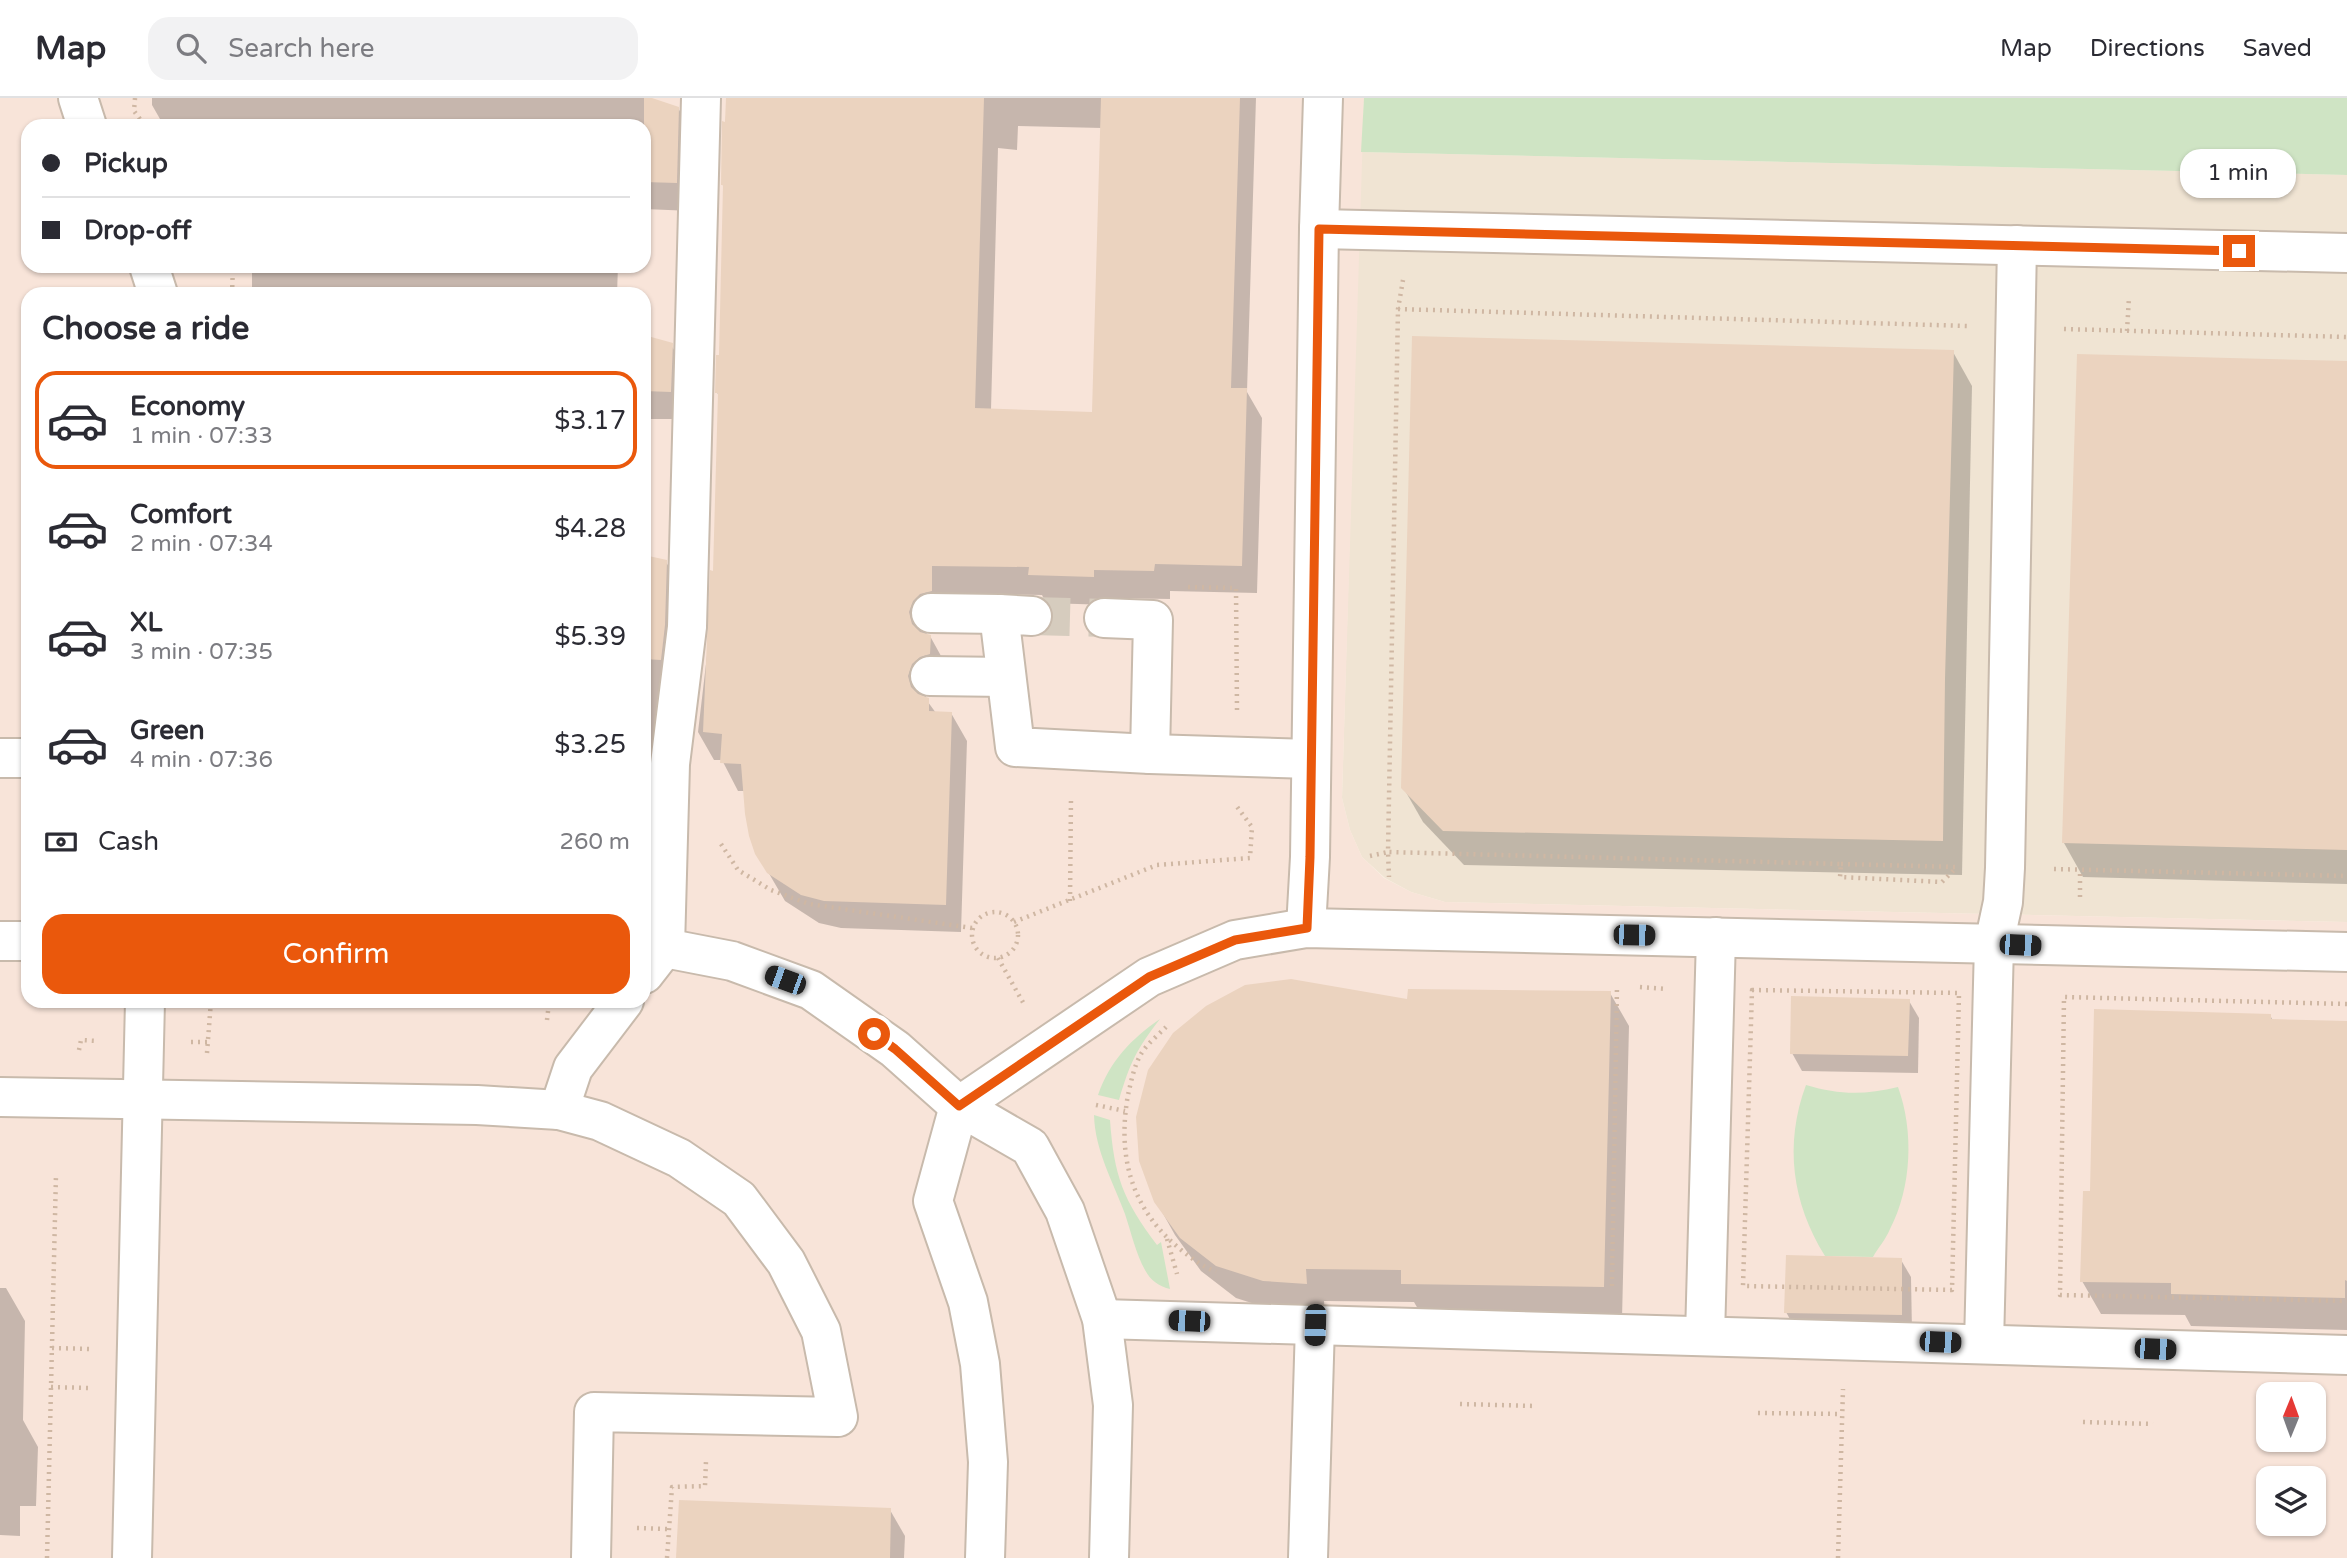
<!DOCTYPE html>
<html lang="en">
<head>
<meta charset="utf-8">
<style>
	:root { --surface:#fff; --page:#f2f2f3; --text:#2b2b33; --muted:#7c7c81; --line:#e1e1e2; --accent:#ea580c }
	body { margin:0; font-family:"Varela Round",sans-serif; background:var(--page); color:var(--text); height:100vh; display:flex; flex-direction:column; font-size:26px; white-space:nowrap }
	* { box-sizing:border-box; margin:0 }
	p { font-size:23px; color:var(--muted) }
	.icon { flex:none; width:38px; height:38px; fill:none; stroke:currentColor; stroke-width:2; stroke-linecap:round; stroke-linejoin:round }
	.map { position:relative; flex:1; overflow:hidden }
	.side { position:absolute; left:21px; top:189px; width:630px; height:721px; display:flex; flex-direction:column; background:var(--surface); border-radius:21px; box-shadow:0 2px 5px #0004 }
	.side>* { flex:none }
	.guide { position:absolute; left:21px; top:21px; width:630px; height:154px; border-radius:21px; box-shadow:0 2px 5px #0004; display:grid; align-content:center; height:154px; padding:0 21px; background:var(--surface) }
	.needle { width:46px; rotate:1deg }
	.controls { position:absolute; left:2256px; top:1284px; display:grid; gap:14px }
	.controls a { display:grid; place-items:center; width:70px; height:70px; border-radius:14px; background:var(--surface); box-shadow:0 2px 5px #0004; font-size:35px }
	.end { position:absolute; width:32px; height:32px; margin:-16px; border:9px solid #ea580c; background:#fff; box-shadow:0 0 0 4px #fff }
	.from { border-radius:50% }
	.bubble { position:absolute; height:49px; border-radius:21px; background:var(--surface); box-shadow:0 2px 5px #0004; font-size:23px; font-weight:600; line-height:49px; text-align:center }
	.car { position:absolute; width:21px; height:42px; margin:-21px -10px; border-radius:9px; box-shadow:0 0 5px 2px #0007; background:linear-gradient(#222 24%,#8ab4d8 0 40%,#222 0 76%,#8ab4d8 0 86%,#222 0) }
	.guide b { display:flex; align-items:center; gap:24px; height:66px; font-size:26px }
	.guide b+b { border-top:2px solid var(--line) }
	.guide i { width:18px; height:18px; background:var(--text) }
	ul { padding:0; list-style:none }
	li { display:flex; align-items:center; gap:21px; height:98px; margin:0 14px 10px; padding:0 7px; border:4px solid transparent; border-radius:21px }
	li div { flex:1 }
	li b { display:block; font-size:26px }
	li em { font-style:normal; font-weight:600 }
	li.on { border-color:var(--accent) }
	li>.icon { width:63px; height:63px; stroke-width:1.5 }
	h2 { padding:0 21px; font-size:32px; line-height:84px }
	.pay { display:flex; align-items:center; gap:18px; height:77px; padding:0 21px; font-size:26px }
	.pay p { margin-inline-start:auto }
	.button { display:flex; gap:14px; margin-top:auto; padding:14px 21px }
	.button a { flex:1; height:80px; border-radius:21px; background:var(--accent); color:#fff; font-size:28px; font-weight:600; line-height:80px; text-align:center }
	header { display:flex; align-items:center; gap:42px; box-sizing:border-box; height:98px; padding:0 35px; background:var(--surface); border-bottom:2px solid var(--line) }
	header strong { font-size:33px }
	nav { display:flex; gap:38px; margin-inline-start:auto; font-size:24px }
	.search { width:490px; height:63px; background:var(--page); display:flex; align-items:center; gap:18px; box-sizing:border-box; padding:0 24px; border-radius:21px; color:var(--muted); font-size:26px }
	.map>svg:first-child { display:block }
	.residential { fill:#f0e4d3 }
	.commercial { fill:#f8e4d9; fill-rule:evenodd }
	.green { fill:#cfe4c4 }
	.shadow { fill:#0003; fill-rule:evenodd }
	.building { fill:#ebd3bf }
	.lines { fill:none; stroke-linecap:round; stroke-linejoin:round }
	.minor-tunnel { stroke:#d6ccbe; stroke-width:38; stroke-dasharray:38 19; stroke-linecap:butt }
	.minor-casing { stroke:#c8baac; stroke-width:42 }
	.path { stroke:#cfb7a3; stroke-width:4.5; stroke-dasharray:2 5; stroke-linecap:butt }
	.minor { stroke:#fff; stroke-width:38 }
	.route { stroke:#ea580c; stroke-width:9 }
</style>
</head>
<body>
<header>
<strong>Map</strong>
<div class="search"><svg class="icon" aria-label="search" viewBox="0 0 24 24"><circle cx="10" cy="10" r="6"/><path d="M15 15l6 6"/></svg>Search here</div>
<nav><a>Map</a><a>Directions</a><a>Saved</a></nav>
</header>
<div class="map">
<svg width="2347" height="1460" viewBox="0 0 2347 1460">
	<rect width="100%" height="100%" fill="#f9f2e4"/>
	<path class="residential" d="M 1361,54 L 2347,77 L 2347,824 L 1445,804 L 1411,794 L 1385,780 L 1362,759 L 1350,732 L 1342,700 Z"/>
	<path class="commercial" d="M 0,0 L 1364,0 L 1342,700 L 1350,732 L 1362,759 L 1384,780 L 1411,794 L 1445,804 L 2347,824 L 2347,1460 L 0,1460 ZM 28,28 L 644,28 L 644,168 L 28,168 ZM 28,196 L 644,196 L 644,903 L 28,903 ZM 2268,1297 L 2314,1297 L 2314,1342 L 2268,1342 ZM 2268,1381 L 2314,1381 L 2314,1426 L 2268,1426 Z"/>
	<g class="green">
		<path d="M 1364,0 L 2347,0 L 2347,77 L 1361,54 Z"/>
		<path d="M 1160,921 C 1136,952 1130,965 1119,1002 L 1098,997 C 1110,963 1131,941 1160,921 Z"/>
		<path d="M 1806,987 C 1839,997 1865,997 1898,989 C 1914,1033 1912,1089 1890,1131 C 1886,1141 1878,1150 1873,1159 L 1825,1158 C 1792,1105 1784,1046 1806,987 Z"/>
		<path d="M 1094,1017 L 1110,1022 C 1114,1078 1123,1102 1157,1147 L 1161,1144 L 1170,1191 C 1160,1189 1150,1182 1145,1172 C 1136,1156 1131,1134 1125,1116 C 1113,1083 1095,1053 1094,1017 Z"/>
	</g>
	<g class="shadow">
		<path d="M 152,0 L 647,0 L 678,10 L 694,38 L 692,113 L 644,111 L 644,28 L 164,28 L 152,7 Z"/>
		<path d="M 727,0 L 1256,0 L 1247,294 L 1262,320 L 1257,495 L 1170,493 L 1170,501 L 1109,500 L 1109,507 L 1046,505 L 1042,497 L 947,495 L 947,521 L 928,532 L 926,537 L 930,538 L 946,567 L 925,600 L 936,615 L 951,615 L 967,643 L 961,834 L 841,830 L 819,825 L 785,803 L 757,755 L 745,693 L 738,693 L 722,662 L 714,662 L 698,634 L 710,532 L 715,475 L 719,299 L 717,294 L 721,260 L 725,91 L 722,86 ZM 1018,28 L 1102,30 L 1094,316 L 991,312 L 998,50 L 1017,52 Z"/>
		<path d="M 252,168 L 618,168 L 617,196 L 252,196 Z"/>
		<path d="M 644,239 L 671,247 L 688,275 L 687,321 L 644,321 Z"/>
		<path d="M 1953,254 L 1972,288 L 1962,777 L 1464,767 L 1423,724 L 1403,689 Z"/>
		<path d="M 2347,265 L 2347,786 L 2083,779 L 2064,745 Z"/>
		<path d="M 644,459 L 666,464 L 682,492 L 668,658 L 645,657 L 644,677 Z"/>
		<path d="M 1610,895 L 1629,928 L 1622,1221 L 1422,1218 L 1414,1204 L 1324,1203 L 1325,1218 L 1283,1215 L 1236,1200 L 1201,1173 L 1175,1137 L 1156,1103 L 1409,903 Z"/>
		<path d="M 1909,903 L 1919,920 L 1918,975 L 1802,973 L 1792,955 Z"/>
		<path d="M 2270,917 L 2273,923 L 2347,924 L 2347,1232 L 2191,1228 L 2185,1217 L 2101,1216 L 2082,1183 L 2092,1095 Z"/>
		<path d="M 1901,1162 L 1911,1179 L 1912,1234 L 1796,1232 L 1786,1214 Z"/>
		<path d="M 0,1190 L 6,1190 L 25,1223 L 23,1322 L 38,1349 L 36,1408 L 20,1408 L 20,1438 L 0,1437 Z"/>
		<path d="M 890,1412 L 905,1438 L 904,1460 L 678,1460 Z"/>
	</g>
	<g class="building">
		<path d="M 644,0 L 652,0 L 679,9 L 677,85 L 644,84 Z"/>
		<path d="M 726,0 L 984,0 L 975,310 L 1092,314 L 1101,0 L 1240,0 L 1231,290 L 1247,290 L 1242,468 L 1155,466 L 1154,473 L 1094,472 L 1094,479 L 1028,477 L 1029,469 L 932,468 L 932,493 L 920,496 L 913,503 L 909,514 L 912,526 L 920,534 L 931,537 L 930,556 L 920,559 L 912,566 L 908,578 L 911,589 L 918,596 L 929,600 L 929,613 L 952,614 L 946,807 L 824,803 L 801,797 L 767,775 L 755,756 L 749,738 L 745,716 L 741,666 L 720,665 L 722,636 L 703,634 L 710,472 L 713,473 L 718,295 L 715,295 L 716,257 L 719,257 L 723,87 L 721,87 L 722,23 L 725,24 Z"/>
		<path d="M 644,237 L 673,245 L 671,294 L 644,293 Z"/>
		<path d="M 1412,238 L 1954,252 L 1945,581 L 1943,743 L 1443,733 L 1401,690 Z"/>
		<path d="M 2077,256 L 2347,263 L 2347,752 L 2062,745 Z"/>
		<path d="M 644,457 L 667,462 L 665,527 L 661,562 L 644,561 Z"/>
		<path d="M 1291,881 L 1407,901 L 1408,891 L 1611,893 L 1604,1189 L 1401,1186 L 1401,1172 L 1306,1171 L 1307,1186 L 1263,1183 L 1216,1168 L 1180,1140 L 1154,1104 L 1139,1063 L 1136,1019 L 1148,972 L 1173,935 L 1206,908 L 1245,887 Z"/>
		<path d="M 1791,898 L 1910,901 L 1908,958 L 1790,956 Z"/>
		<path d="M 2094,911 L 2271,916 L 2271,921 L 2347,923 L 2347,1183 L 2345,1182 L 2345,1200 L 2171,1196 L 2171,1185 L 2080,1184 L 2083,1093 L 2090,1093 Z"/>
		<path d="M 1786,1157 L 1902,1160 L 1902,1217 L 1784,1215 Z"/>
		<path d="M 679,1402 L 891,1410 L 890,1460 L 676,1460 Z"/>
	</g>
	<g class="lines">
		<path class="minor-tunnel" d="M 1032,518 L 1104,520"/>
		<defs>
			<g id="minor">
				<path d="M 78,0 L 87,28"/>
				<path d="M 1319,131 L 2347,155"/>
				<path d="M 149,168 L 158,196"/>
				<path d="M 931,515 L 999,516"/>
				<path d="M 1032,518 L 999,516 L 1015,649 L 1150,656 L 1153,522 L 1104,520"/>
				<path d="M 930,578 L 1006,579"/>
				<path d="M 1150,656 L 1310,661"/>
				<path d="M 0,660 L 28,660"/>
				<path d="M 1306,830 L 1310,759 L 1319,131 L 1323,0"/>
				<path d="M 0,843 L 28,843"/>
				<path d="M 644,846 L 732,863 L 811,892 L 895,951 L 959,1008 L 1030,1049 L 1065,1113 L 1102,1221 L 1113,1307 L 1109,1460"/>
				<path d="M 644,876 L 665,849 L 670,666 L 687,529 L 701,0"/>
				<path d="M 0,999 L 477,1007 L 559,1012 L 600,1023 L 679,1060 L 739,1101 L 786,1164 L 821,1233 L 838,1319 L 594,1314 L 591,1460"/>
				<path d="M 559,1012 L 573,970 L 624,903"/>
				<path d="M 1102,1221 L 2347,1257"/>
				<path d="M 1705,1238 L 1716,839"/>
				<path d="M 1984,1246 L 1994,846 L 2003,804 L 2005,770 L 2017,147"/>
				<path d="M 132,1460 L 145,903"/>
				<path d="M 985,1460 L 988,1364 L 980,1266 L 968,1204 L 933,1103 L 959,1008 L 1149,879 L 1235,842 L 1306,830 L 2347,854"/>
				<path d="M 1308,1460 L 1315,1227"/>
			</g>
		</defs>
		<use href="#minor" class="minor-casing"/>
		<g class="path">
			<path d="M 135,0 L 134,13 L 145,28"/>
			<path d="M 1403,182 L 1398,211 L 1388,754 L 1841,766 L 1840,779 L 1942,784 L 1955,771"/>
			<path d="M 232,196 L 233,168"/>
			<path d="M 1398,211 L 1968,228"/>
			<path d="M 2064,231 L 2347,239"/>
			<path d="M 2127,233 L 2129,199"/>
			<path d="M 1188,489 L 1236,490 L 1237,612"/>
			<path d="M 721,746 L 738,772 L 771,792 L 809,806 L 972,830"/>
			<path d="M 1370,758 L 1388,754 L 1389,779"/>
			<path d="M 1841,766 L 1957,769"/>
			<path d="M 2054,771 L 2347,778"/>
			<path d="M 2080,799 L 2080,772"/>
			<path d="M 1070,803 L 1071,699"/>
			<circle cx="995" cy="837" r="23"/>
			<path d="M 1014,824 L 1157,767 L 1250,760 L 1252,729 L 1235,706"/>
			<path d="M 998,860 L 1025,908"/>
			<path d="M 1640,889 L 1666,891"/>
			<path d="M 1752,892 L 1959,895 L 1952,1192 L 1743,1188 Z"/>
			<path d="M 2347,906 L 2064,899 L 2060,1197 L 2347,1203"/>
			<path d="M 547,922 L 549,905"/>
			<path d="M 1166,929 C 1158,937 1147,946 1141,956 C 1134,968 1131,984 1128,997 C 1117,1058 1131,1111 1180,1151 C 1192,1161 1202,1168 1216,1174"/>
			<path d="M 191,944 L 208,944"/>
			<path d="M 79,952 L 81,942 L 97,943"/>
			<path d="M 207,955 L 211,903"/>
			<path d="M 1096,1007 L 1125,1013"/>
			<path d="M 1167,1141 L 1177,1176"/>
			<path d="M 1612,1188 L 1617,888"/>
			<path d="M 52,1250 L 90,1251"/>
			<path d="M 51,1289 L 88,1290"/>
			<path d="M 1460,1306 L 1535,1308"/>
			<path d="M 1758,1315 L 1842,1316"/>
			<path d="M 2083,1324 L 2153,1326"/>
			<path d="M 637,1430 L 667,1431"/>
			<path d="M 47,1460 L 56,1076"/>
			<path d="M 667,1460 L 672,1389 L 705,1388 L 706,1363"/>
			<path d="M 1838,1460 L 1843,1291"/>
		</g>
		<use href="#minor" class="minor"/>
	</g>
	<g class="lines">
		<path class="route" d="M 874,936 L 895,951 L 959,1008 L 1149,879 L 1235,842 L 1307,830 L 1310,759 L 1319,131 L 2239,153"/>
	</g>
</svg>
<div class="controls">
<a><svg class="needle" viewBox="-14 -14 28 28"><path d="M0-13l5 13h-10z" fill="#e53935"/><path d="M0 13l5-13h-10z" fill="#7c7c81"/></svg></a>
<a><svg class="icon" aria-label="layers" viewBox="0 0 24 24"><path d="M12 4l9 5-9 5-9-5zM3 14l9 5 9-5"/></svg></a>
</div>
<i class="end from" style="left:874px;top:936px"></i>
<i class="end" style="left:2239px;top:153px"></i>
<div class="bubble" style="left:2180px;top:51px;width:116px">1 min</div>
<i class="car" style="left:1634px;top:837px;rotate:91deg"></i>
<i class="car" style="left:2020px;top:847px;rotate:92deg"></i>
<i class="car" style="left:785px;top:882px;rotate:290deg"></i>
<i class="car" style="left:1189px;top:1223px;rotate:272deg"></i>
<i class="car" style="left:1315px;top:1227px;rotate:182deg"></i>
<i class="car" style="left:1940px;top:1244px;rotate:92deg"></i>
<i class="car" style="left:2155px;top:1251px;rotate:92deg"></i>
<div class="guide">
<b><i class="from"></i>Pickup</b>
<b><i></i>Drop-off</b>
</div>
<section class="side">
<h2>Choose a ride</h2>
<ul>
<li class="on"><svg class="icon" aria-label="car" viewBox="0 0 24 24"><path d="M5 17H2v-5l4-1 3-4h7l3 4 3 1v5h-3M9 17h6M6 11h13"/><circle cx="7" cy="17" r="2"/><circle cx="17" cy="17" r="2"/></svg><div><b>Economy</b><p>1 min · 07:33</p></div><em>$3.17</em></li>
<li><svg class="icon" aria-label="car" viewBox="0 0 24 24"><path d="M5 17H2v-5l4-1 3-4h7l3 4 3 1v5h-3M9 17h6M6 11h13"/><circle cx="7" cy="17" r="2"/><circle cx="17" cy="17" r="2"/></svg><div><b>Comfort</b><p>2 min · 07:34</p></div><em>$4.28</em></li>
<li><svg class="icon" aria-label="car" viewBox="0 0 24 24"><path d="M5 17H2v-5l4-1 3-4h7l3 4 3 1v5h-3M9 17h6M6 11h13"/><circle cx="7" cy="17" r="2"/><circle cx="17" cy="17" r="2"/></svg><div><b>XL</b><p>3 min · 07:35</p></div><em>$5.39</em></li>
<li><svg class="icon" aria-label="car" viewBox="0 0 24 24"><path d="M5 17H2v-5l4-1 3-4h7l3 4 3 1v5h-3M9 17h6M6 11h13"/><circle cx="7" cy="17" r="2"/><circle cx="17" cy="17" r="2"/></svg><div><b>Green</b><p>4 min · 07:36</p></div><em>$3.25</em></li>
</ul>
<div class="pay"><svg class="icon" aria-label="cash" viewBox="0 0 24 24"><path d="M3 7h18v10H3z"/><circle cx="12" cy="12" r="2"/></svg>Cash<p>260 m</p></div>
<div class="button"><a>Confirm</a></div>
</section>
</div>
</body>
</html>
